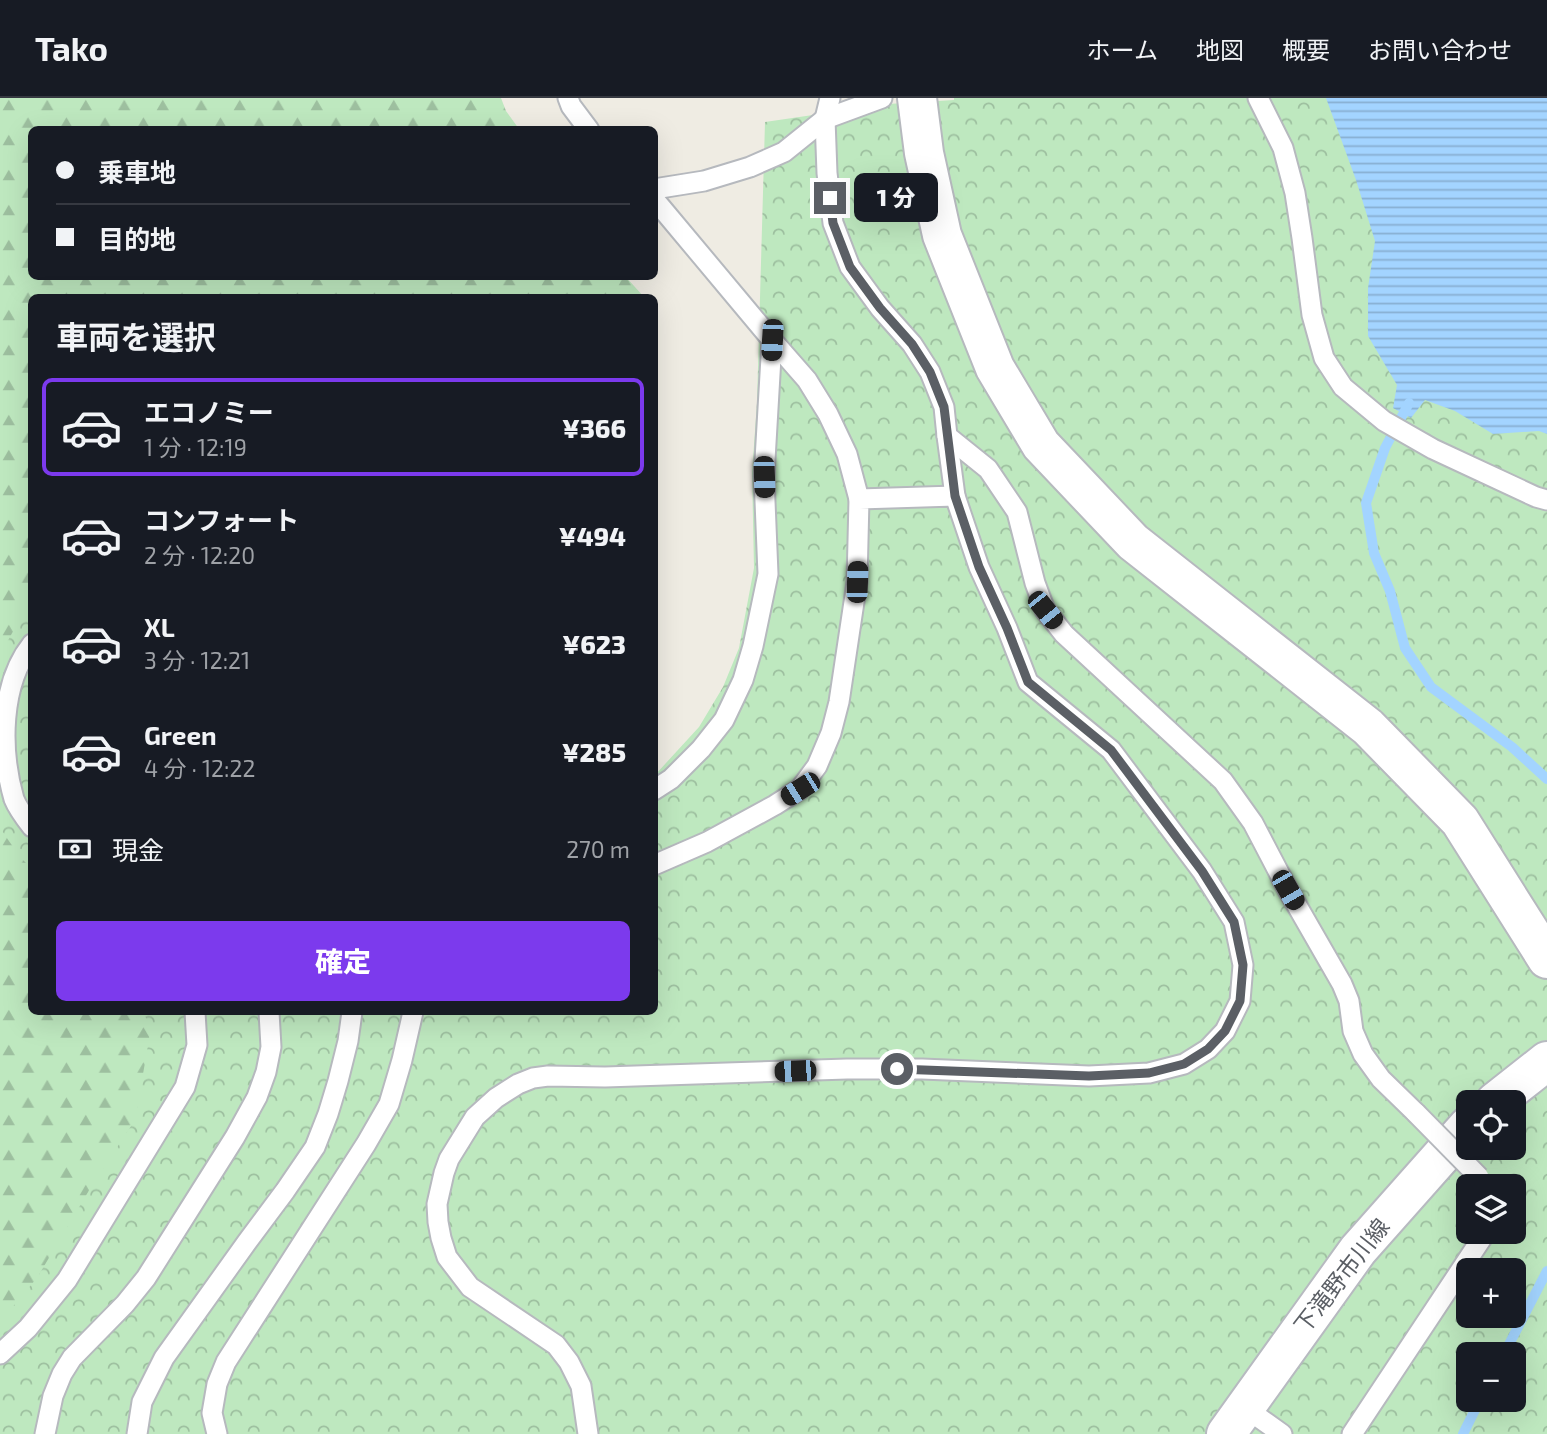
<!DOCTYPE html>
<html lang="ja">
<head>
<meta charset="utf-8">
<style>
	:root { --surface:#171b24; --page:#242831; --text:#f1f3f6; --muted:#9ea1a6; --line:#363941; --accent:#7c3aed }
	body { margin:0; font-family:"Exo 2","Noto Sans JP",sans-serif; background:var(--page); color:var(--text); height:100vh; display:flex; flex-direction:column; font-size:26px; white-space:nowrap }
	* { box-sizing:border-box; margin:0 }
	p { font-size:23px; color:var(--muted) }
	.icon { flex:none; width:38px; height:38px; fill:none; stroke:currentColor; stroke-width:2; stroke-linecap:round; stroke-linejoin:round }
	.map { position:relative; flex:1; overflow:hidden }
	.details { position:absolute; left:28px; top:196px; width:630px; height:721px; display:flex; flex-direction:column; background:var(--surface); border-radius:10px; box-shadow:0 7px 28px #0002 }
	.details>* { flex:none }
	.top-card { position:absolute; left:28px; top:28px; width:630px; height:154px; border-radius:10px; box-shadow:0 7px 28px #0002; display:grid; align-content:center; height:154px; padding:0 28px; background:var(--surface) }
	.controls { position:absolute; left:1456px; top:992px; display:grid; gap:14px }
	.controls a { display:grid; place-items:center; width:70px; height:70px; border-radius:10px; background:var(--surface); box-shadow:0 7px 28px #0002; font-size:35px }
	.end { position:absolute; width:32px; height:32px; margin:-16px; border:9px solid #5b5f65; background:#fff; box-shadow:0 0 0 4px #fff }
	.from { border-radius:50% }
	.bubble { position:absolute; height:49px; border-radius:10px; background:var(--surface); box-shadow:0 7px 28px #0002; font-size:23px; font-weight:800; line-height:49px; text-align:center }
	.car { position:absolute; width:21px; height:42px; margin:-21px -10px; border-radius:9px; box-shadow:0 0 5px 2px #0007; background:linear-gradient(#222 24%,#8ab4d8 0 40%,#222 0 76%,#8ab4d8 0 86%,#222 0) }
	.top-card b { display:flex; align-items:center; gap:24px; height:66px; font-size:26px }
	.top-card b+b { border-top:2px solid var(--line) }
	.top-card i { width:18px; height:18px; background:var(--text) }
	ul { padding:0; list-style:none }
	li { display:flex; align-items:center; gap:21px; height:98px; margin:0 14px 10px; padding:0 14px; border:4px solid transparent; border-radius:10px }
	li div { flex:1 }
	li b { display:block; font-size:26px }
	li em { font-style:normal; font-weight:800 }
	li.current { border-color:var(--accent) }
	li>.icon { width:63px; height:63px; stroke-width:1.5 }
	h2 { padding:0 28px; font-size:32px; line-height:84px }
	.pay { display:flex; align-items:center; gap:18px; height:77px; padding:0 28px; font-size:26px }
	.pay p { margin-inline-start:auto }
	.button { display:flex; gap:14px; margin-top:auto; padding:14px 28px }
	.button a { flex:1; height:80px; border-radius:10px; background:var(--accent); color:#fff; font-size:28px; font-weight:800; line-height:80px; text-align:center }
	header { display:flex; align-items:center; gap:42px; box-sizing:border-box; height:98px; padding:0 35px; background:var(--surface); border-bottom:2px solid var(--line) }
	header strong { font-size:33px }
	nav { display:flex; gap:38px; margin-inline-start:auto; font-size:24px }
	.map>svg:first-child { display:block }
	.forest { fill:url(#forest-firs) }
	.park { fill:url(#park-crowns); fill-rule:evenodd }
	.water { fill:url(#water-rules) }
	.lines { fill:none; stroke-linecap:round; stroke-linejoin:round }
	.stream { stroke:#a3d4ff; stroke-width:10 }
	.lane-casing { stroke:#b6b9be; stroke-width:23 }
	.street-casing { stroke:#b6b9be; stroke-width:42 }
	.secondary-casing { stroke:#b7bac0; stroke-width:42 }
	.lane { stroke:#fff; stroke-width:19 }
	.street { stroke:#fff; stroke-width:38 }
	.secondary { stroke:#fff; stroke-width:38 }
	.lane-bridge-casing { stroke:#b6b9be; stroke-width:23; stroke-linecap:butt }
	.lane-bridge { stroke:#fff; stroke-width:19 }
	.route { stroke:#5b5f65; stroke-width:9 }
	.labels { text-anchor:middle; stroke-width:6; stroke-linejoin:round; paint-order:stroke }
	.street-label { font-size:23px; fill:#5b5f65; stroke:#fff }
</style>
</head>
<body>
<header>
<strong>Tako</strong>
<nav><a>ホーム</a><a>地図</a><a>概要</a><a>お問い合わせ</a></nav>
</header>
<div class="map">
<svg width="1547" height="1336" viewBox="0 0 1547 1336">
	<defs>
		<pattern id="forest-firs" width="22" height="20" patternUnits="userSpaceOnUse" patternTransform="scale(1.75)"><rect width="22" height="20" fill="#bee8bf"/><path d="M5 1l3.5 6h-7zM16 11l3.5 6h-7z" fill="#9dbf9f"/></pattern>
		<pattern id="park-crowns" width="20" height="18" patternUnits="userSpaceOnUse" patternTransform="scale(1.75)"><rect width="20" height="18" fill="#bee8bf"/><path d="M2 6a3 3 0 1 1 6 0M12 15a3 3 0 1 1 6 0" fill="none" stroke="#9dbf9f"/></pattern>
		<pattern id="water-rules" width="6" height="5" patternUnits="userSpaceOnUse" patternTransform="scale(1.75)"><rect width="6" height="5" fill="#a3d4ff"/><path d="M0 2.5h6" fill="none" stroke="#88afd2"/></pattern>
	</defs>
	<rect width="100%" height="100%" fill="#efece3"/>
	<path class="forest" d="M 0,0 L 501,0 L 506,13 L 519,31 L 32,32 L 32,178 L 625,178 L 644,199 L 32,200 L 32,914 L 176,914 L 204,987 L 0,1336 Z"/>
	<g class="park">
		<path d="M 954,0 L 1547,0 L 1547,1336 L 0,1336 L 0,1224 L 37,1180 L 91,1089 L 135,1022 L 151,930 L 143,914 L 654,914 L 655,677 L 699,629 L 723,589 L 739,550 L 754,470 L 752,375 L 757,305 L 765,24 L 888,6 L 954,2 ZM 1468,1004 L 1514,1004 L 1514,1050 L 1468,1050 ZM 1468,1088 L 1514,1088 L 1514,1134 L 1468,1134 ZM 1468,1172 L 1514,1172 L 1514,1218 L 1468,1218 ZM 1468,1256 L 1514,1256 L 1514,1302 L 1468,1302 Z"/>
		<path d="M 31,505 L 31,770 L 20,759 L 0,730 L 0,557 L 27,508 Z"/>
	</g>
	<path class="water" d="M 1326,0 L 1547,0 L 1547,336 L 1539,333 L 1493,336 L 1455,313 L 1425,302 L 1411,320 L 1393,310 L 1397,287 L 1368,238 L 1368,190 L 1375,143 L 1356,82 Z"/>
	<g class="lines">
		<g class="stream">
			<path d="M 1409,305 L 1385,350 L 1366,405 L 1374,455 L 1390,493 L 1405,550 L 1431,589 L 1512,649 L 1547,681"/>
			<path d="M 1504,1256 L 1547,1173"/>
			<path d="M 1463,1336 L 1480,1302"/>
		</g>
		<defs>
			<g id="lane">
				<path d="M 568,0 L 571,8 L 589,32"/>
				<path d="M 830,0 L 825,21 L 827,75 L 833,125 L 850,169 L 880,210 L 912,246 L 930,274 L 944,309 L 947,338 L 988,371 L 1017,414 L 1035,485 L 1045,512 L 1064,536 L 1223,683 L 1253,725 L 1288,792 L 1342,886 L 1349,903 L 1353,933 L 1363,956 L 1381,981 L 1416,1015"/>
				<path d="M 1258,0 L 1283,50 L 1295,95 L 1302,140 L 1312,217 L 1324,260 L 1343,289 L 1384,323 L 1433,351 L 1536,399 L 1547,402"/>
				<path d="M 654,91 L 704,83 L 750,69 L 784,54 L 825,21 L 882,0"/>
				<path d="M 654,101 L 772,242 L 764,379 L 768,476 L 753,548 L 743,582 L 724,622 L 701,651 L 671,681 L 654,692"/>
				<path d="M 772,242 L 807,282 L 828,316 L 847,356 L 859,401"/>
				<path d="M 947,338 L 955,398"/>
				<path d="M 32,546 C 0,586 0,652 14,701 C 18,711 25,720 32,729"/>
				<path d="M 0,1256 L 28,1230 L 67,1182 L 185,989 L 197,947 L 195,914"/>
				<path d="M 1244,1309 L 1282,1336"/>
				<path d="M 45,1336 L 53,1298 L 62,1276 L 72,1260 L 125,1206 L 146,1180 L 235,1039 L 257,999 L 266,974 L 271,949 L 269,914"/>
				<path d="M 137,1336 L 142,1304 L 164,1260 L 247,1144 L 285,1093 L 315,1049 L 328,1016 L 338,983 L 348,943 L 352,914"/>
				<path d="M 217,1336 L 212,1315 L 217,1286 L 226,1264 L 366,1046 L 389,1006 L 402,962 L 413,914"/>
				<path d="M 588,1336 L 581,1288 L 569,1264 L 556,1247 L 470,1189 L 447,1159 L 441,1140 L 438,1124 L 437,1106 L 444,1075 L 449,1061 L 475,1019 L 496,1000 L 518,986 L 533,980 L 548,978 L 605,979 L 847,971 L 922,971 L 1089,978 L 1149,975 L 1184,966 L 1208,951 L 1225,933 L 1240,903 L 1243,867 L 1234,824 L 1202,773 L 1111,652 L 1028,584 L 1007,530 L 979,469 L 955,398 L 859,401 L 857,484 L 839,604 L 831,635 L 817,668 L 800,691 L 775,707 L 707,744 L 654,767"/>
				<path d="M 1352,1336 L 1486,1134"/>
			</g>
			<path id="street" d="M 917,0 L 924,55 L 942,137 L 995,270 L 1041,347 L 1133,444 L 1368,629 L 1460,723 L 1547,861"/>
			<g id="secondary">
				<path d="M 1495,1004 L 1547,963"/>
				<path d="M 1226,1336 L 1358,1152 L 1468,1028"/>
			</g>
		</defs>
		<use href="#lane" class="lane-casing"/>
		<use href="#street" class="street-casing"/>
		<use href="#secondary" class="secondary-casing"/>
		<use href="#lane" class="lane"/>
		<use href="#street" class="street"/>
		<use href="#secondary" class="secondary"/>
		<defs>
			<path id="lane-bridge" d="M 1416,1015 L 1479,1079"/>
		</defs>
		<use href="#lane-bridge" class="lane-bridge-casing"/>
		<use href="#lane-bridge" class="lane-bridge"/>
	</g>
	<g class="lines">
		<path class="route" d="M 830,100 L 833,125 L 850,169 L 880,210 L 912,246 L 930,274 L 944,309 L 955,398 L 979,469 L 1007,530 L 1028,584 L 1111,652 L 1202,773 L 1234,824 L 1243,867 L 1240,903 L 1225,933 L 1208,951 L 1184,966 L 1149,975 L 1089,978 L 897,971"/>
	</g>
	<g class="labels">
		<g class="street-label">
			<text transform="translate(1342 1178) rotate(-52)" y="8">下滝野市川線</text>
		</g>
	</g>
</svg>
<div class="controls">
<a><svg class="icon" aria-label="locate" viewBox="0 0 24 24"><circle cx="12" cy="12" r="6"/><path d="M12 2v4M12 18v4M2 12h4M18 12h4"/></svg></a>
<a><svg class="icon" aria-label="layers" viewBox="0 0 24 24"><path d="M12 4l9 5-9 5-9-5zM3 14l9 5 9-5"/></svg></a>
<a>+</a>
<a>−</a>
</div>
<i class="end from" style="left:897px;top:971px"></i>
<i class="end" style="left:830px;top:100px"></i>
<div class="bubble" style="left:854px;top:75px;width:84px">1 分</div>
<i class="car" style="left:772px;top:242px;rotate:183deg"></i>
<i class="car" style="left:764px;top:379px;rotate:178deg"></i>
<i class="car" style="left:857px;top:484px;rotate:2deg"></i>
<i class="car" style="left:1045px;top:512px;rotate:141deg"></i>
<i class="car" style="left:800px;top:691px;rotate:238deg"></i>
<i class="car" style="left:1288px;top:792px;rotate:150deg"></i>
<i class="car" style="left:795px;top:973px;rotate:268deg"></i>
<div class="top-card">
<b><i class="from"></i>乗車地</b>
<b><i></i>目的地</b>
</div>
<section class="details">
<h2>車両を選択</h2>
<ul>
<li class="current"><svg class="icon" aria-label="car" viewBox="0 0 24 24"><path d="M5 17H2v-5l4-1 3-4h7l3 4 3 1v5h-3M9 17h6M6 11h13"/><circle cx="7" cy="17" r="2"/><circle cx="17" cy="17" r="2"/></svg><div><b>エコノミー</b><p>1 分 · 12:19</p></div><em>¥366</em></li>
<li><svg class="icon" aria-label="car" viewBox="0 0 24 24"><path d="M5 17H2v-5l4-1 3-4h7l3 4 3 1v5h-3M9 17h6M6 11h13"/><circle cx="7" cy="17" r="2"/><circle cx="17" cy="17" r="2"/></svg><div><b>コンフォート</b><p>2 分 · 12:20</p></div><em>¥494</em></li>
<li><svg class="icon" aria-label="car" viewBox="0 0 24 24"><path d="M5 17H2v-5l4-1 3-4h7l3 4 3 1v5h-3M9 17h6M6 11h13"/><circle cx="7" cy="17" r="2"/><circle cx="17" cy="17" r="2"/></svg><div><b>XL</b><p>3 分 · 12:21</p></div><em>¥623</em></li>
<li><svg class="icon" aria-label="car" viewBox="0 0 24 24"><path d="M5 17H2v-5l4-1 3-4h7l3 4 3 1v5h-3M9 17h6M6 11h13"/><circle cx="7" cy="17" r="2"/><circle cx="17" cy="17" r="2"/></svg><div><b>Green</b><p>4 分 · 12:22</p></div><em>¥285</em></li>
</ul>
<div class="pay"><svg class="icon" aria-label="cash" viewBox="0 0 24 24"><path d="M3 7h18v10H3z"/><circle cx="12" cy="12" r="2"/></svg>現金<p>270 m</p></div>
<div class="button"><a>確定</a></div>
</section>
</div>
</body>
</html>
